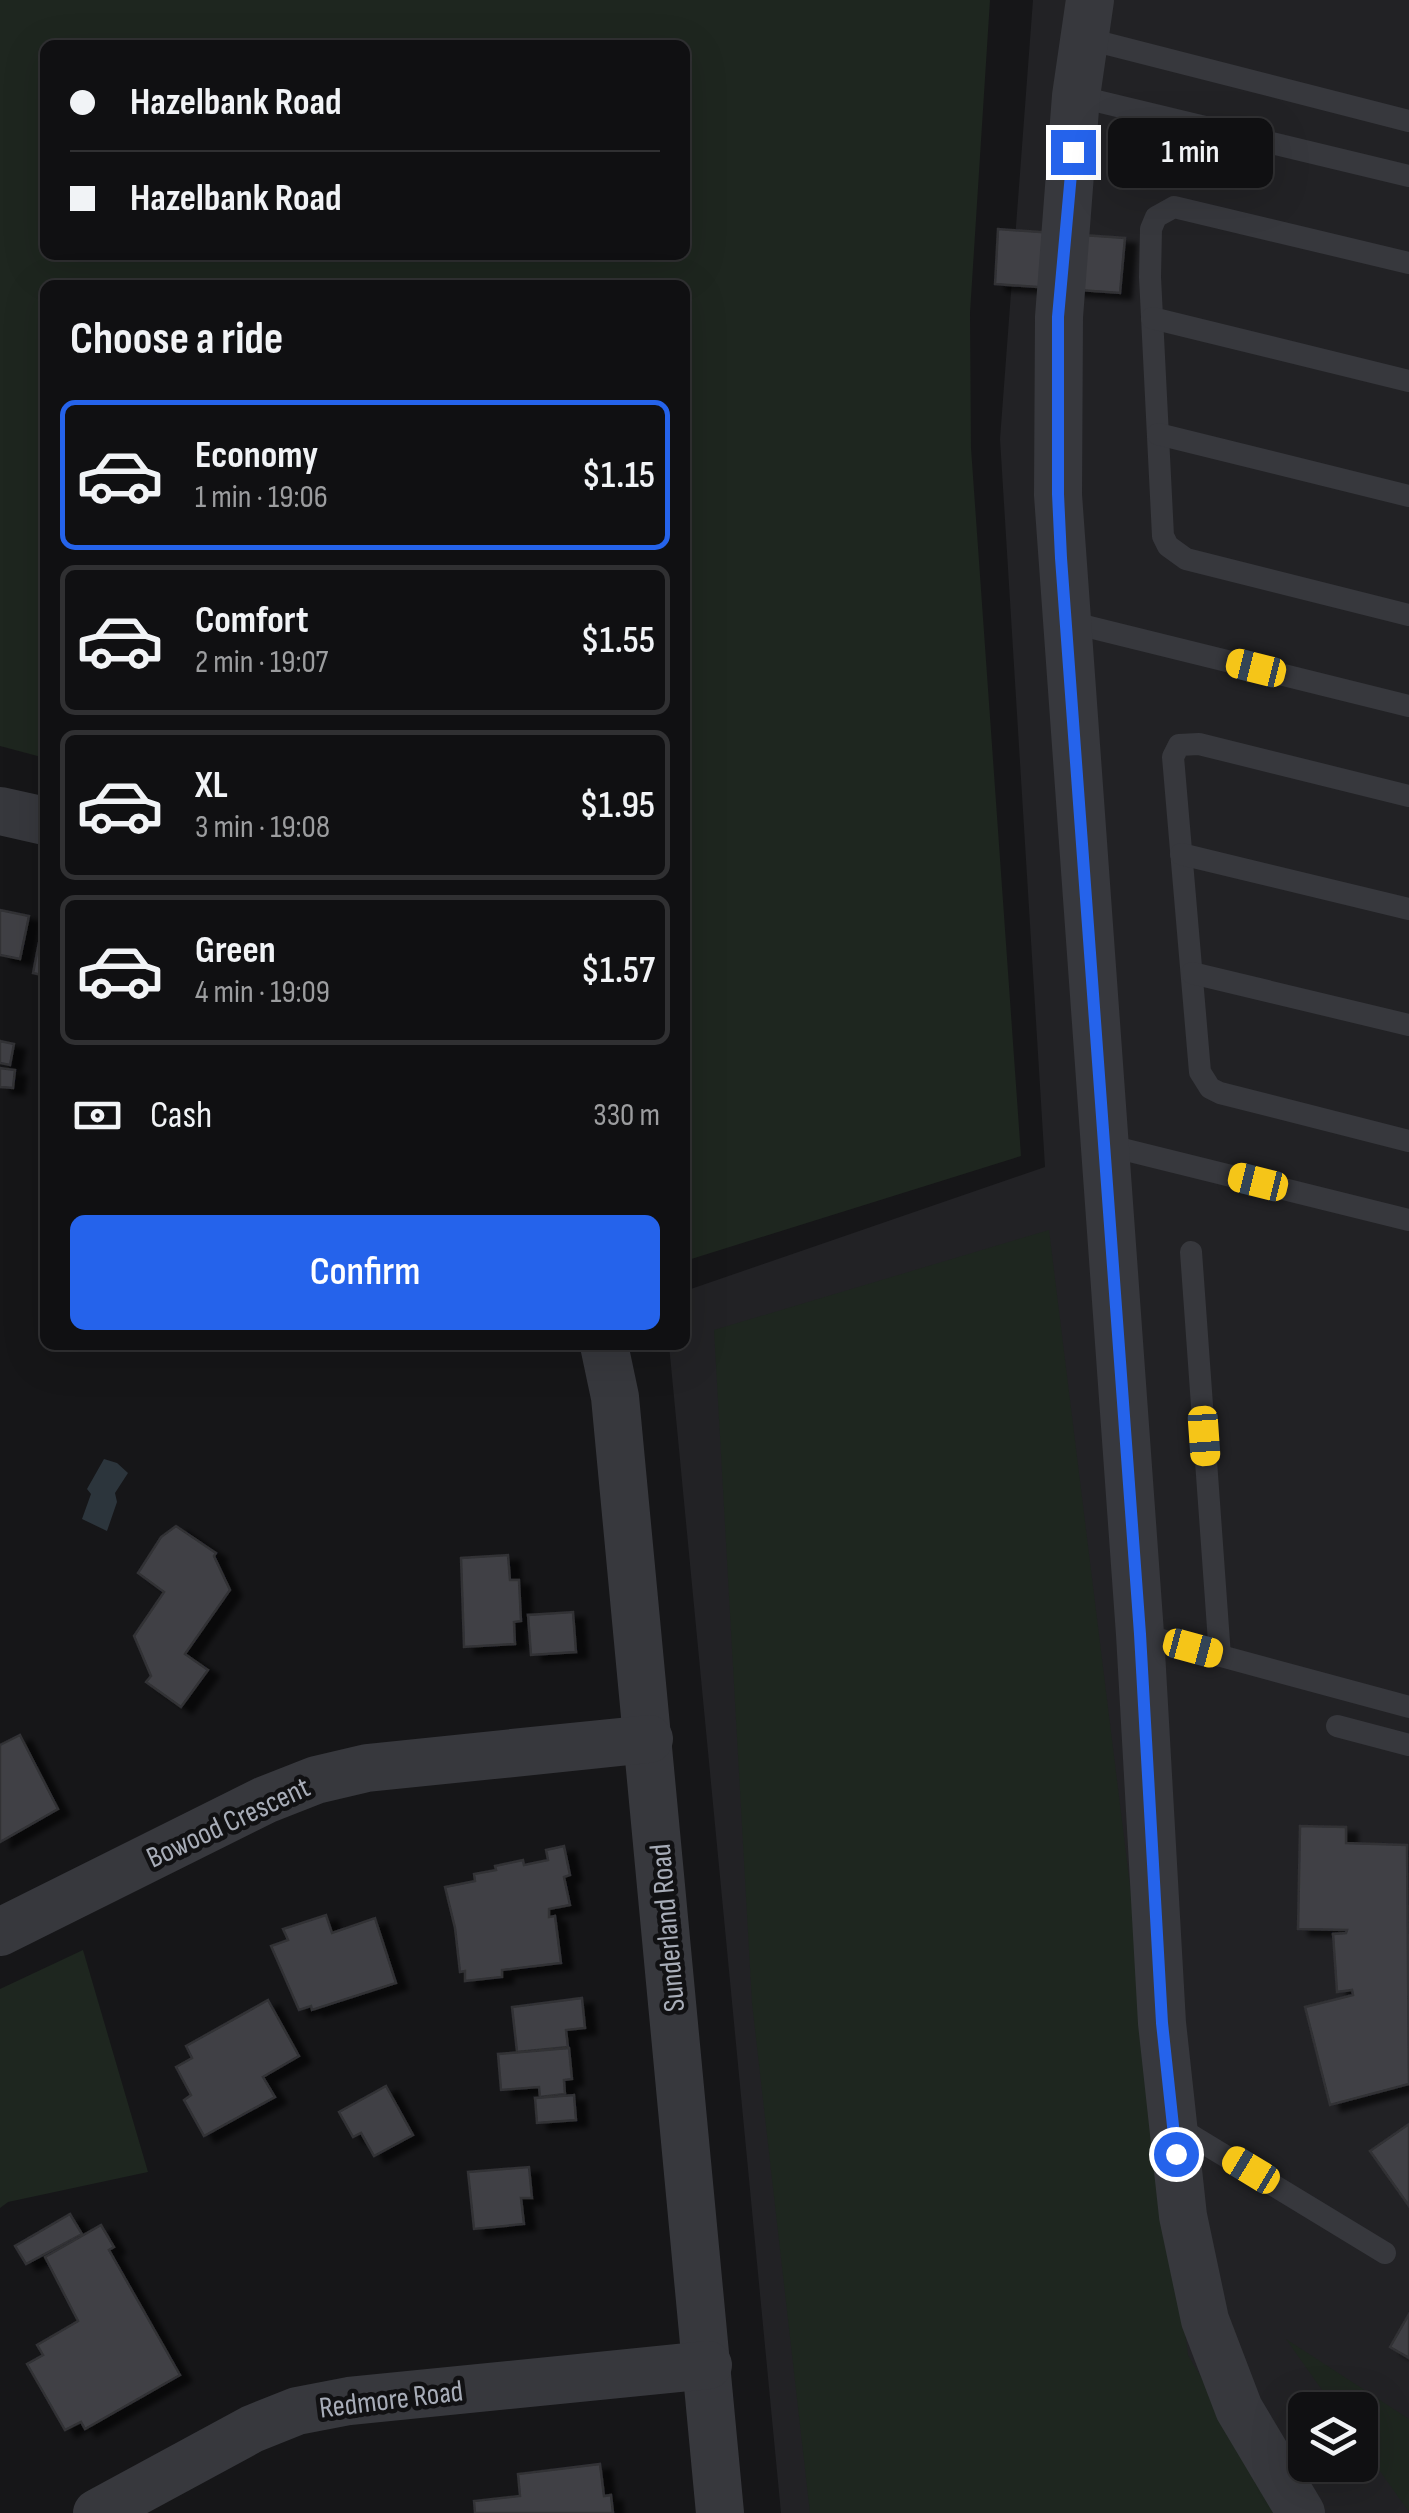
<!DOCTYPE html>
<html lang="en">
<head>
<meta charset="utf-8">
<style>
	:root { --surface:#101012; --page:#1e1e20; --text:#f1f3f6; --muted:#9c9d9f; --line:#303032; --accent:#2563eb }
	body { margin:0; font-family:"Sofia Sans Condensed",sans-serif; background:var(--page); color:var(--text); height:100vh; display:flex; flex-direction:column; font-size:38px; white-space:nowrap }
	* { box-sizing:border-box; margin:0 }
	p { font-size:32px; color:var(--muted) }
	.icon { flex:none; width:55px; height:55px; fill:none; stroke:currentColor; stroke-width:2; stroke-linecap:round; stroke-linejoin:round }
	.map { position:relative; flex:1; overflow:hidden }
	.details { position:absolute; left:40px; top:280px; width:650px; height:1070px; display:flex; flex-direction:column; background:var(--surface); border-radius:15px; box-shadow:0 10px 40px #0002,0 0 0 2px var(--line) }
	.details>* { flex:none }
	.top-card { position:absolute; left:40px; top:40px; width:650px; height:220px; border-radius:15px; box-shadow:0 10px 40px #0002,0 0 0 2px var(--line); display:grid; align-content:center; height:220px; padding:0 30px; background:var(--surface) }
	.fabs { position:absolute; left:1288px; top:2392px; display:grid; gap:20px }
	.fabs a { display:grid; place-items:center; width:90px; height:90px; border-radius:15px; background:var(--surface); box-shadow:0 10px 40px #0002,0 0 0 2px var(--line); font-size:50px }
	.end { position:absolute; width:45px; height:45px; margin:-22px; border:12px solid #2563eb; background:#fff; box-shadow:0 0 0 5px #fff }
	.from { border-radius:50% }
	.bubble { position:absolute; height:70px; border-radius:15px; background:var(--surface); box-shadow:0 10px 40px #0002,0 0 0 2px var(--line); font-size:32px; font-weight:600; line-height:70px; text-align:center }
	.car { position:absolute; width:30px; height:60px; margin:-30px -15px; border-radius:12px; box-shadow:0 0 8px 2px #0007; background:linear-gradient(#f5c518 24%,#345 0 40%,#f5c518 0 76%,#345 0 86%,#f5c518 0) }
	.top-card b { display:flex; align-items:center; gap:35px; height:95px; font-size:38px }
	.top-card b+b { border-top:2px solid var(--line) }
	.top-card i { width:25px; height:25px; background:var(--text) }
	ul { padding:0; list-style:none }
	li { display:flex; align-items:center; gap:30px; height:150px; margin:0 20px 15px; padding:0 10px; border:5px solid var(--line); border-radius:15px }
	li div { flex:1 }
	li b { display:block; font-size:38px }
	li em { font-style:normal; font-weight:600 }
	li.active { border-color:var(--accent) }
	li>.icon { width:90px; height:90px; stroke-width:1.5 }
	h2 { padding:0 30px; font-size:45px; line-height:120px }
	.pay { display:flex; align-items:center; gap:25px; height:110px; padding:0 30px; font-size:38px }
	.pay p { margin-inline-start:auto }
	.cta { display:flex; gap:20px; margin-top:auto; padding:20px 30px }
	.cta a { flex:1; height:115px; border-radius:15px; background:var(--accent); color:#fff; font-size:40px; font-weight:600; line-height:115px; text-align:center }
	.map>svg:first-child { display:block }
	.built { fill:#222225; fill-rule:evenodd }
	.green { fill:#1e261f; fill-rule:evenodd }
	.water { fill:#2c353c }
	.building { fill:#404145; stroke:#303034; stroke-width:2.5; filter:url(#shadow) }
	.lines { fill:none; stroke-linecap:round; stroke-linejoin:round }
	.lane { stroke:#37383d; stroke-width:22 }
	.street { stroke:#37383d; stroke-width:48 }
	.route { stroke:#2563eb; stroke-width:12 }
	.labels { text-anchor:middle; stroke-width:9; stroke-linejoin:round; paint-order:stroke }
	.street-label { font-size:30px; fill:#a8adb8; stroke:#111113 }
</style>
</head>
<body>
<div class="map">
<svg width="1409" height="2513" viewBox="0 0 1409 2513">
	<defs>
		<filter id="shadow"><feDropShadow dx="11" dy="6" stdDeviation="2.5" flood-color="#0009"/></filter>
	</defs>
	<rect width="100%" height="100%" fill="#161618"/>
	<path class="built" d="M 1033,0 L 1409,0 L 1409,2513 L 781,2513 L 669,1345 L 685,1345 L 685,1291 L 1045,1167 L 1000,439 ZM 1305,2410 L 1360,2410 L 1360,2465 L 1305,2465 Z"/>
	<g class="green">
		<path d="M 0,0 L 990,0 L 970,313 L 971,448 L 1021,1156 L 685,1261 L 685,285 L 45,285 L 45,758 L 0,746 ZM 685,45 L 685,255 L 45,255 L 45,45 Z"/>
		<path d="M 1049,1230 L 1188,2355 L 1282,2513 L 810,2513 L 752,2003 L 714,1330 Z"/>
		<path d="M 83,1950 L 148,2172 L 8,2202 L 0,2208 L 0,1989 Z"/>
		<path d="M 1286,2339 L 1409,2419 L 1409,2512 L 1360,2443 L 1360,2410 L 1336,2410 Z"/>
	</g>
	<path class="water" d="M 104,1459 L 117,1463 L 128,1473 L 115,1493 L 117,1502 L 107,1531 L 82,1519 L 91,1494 L 87,1489 Z"/>
	<g class="building">
		<path d="M 998,229 L 1125,238 L 1120,293 L 995,284 Z"/>
		<path d="M 0,910 L 29,916 L 20,959 L 0,955 Z"/>
		<path d="M 43,922 L 45,923 L 45,976 L 33,973 Z"/>
		<path d="M 0,1041 L 14,1044 L 10,1065 L 0,1063 Z"/>
		<path d="M 0,1068 L 15,1070 L 13,1088 L 0,1087 Z"/>
		<path d="M 176,1526 L 216,1553 L 214,1556 L 230,1590 L 185,1654 L 208,1670 L 181,1707 L 146,1682 L 151,1676 L 134,1636 L 164,1592 L 138,1573 L 161,1537 Z"/>
		<path d="M 508,1555 L 510,1580 L 519,1580 L 521,1621 L 514,1622 L 515,1644 L 464,1647 L 461,1558 Z"/>
		<path d="M 573,1612 L 576,1652 L 531,1655 L 528,1615 Z"/>
		<path d="M 20,1735 L 58,1809 L 0,1842 L 0,1745 Z"/>
		<path d="M 1300,1826 L 1346,1827 L 1346,1843 L 1407,1845 L 1409,2084 L 1330,2105 L 1305,2007 L 1353,1995 L 1352,1990 L 1337,1992 L 1333,1934 L 1346,1933 L 1347,1930 L 1298,1929 Z"/>
		<path d="M 564,1846 L 570,1875 L 564,1877 L 570,1905 L 549,1909 L 549,1917 L 555,1916 L 561,1963 L 502,1970 L 502,1977 L 465,1981 L 465,1971 L 460,1972 L 455,1928 L 445,1887 L 475,1881 L 474,1874 L 496,1870 L 495,1866 L 523,1860 L 524,1865 L 548,1860 L 546,1850 Z"/>
		<path d="M 326,1915 L 332,1933 L 375,1918 L 396,1983 L 312,2010 L 311,2006 L 299,2010 L 271,1946 L 288,1940 L 283,1929 Z"/>
		<path d="M 582,1998 L 585,2028 L 566,2030 L 568,2047 L 517,2052 L 512,2007 Z"/>
		<path d="M 268,2000 L 299,2056 L 263,2077 L 275,2097 L 204,2136 L 184,2100 L 191,2095 L 176,2067 L 192,2058 L 186,2046 Z"/>
		<path d="M 569,2048 L 572,2079 L 564,2080 L 565,2094 L 540,2097 L 539,2087 L 501,2090 L 498,2054 Z"/>
		<path d="M 386,2086 L 413,2135 L 374,2156 L 361,2133 L 353,2137 L 339,2112 Z"/>
		<path d="M 574,2095 L 576,2120 L 537,2123 L 535,2098 Z"/>
		<path d="M 1409,2124 L 1409,2206 L 1370,2151 Z"/>
		<path d="M 529,2167 L 532,2198 L 521,2198 L 524,2224 L 474,2229 L 468,2172 Z"/>
		<path d="M 70,2214 L 82,2234 L 26,2264 L 15,2246 Z"/>
		<path d="M 101,2225 L 114,2247 L 109,2250 L 180,2375 L 85,2429 L 81,2422 L 65,2430 L 27,2364 L 43,2355 L 37,2345 L 78,2321 L 45,2257 Z"/>
		<path d="M 1409,2314 L 1409,2358 L 1390,2347 Z"/>
		<path d="M 600,2464 L 604,2496 L 611,2495 L 613,2513 L 475,2513 L 474,2501 L 520,2496 L 518,2474 Z"/>
	</g>
	<g class="lines">
		<g class="lane">
			<path d="M 1084,38 L 1409,121"/>
			<path d="M 1076,96 L 1409,176"/>
			<path d="M 1409,263 L 1174,207 L 1156,217 L 1151,229 L 1150,277 L 1163,536 L 1168,546 L 1186,559 L 1409,615"/>
			<path d="M 1152,318 L 1409,381"/>
			<path d="M 1158,434 L 1409,496"/>
			<path d="M 1065,621 L 1409,706"/>
			<path d="M 1409,796 L 1199,744 L 1179,745 L 1173,757 L 1200,1072 L 1210,1088 L 1220,1093 L 1409,1141"/>
			<path d="M 1181,854 L 1409,909"/>
			<path d="M 1192,973 L 1409,1025"/>
			<path d="M 1106,1145 L 1409,1220"/>
			<path d="M 1191,1252 L 1220,1656"/>
			<path d="M 1140,1634 L 1409,1707"/>
			<path d="M 1337,1726 L 1409,1745"/>
			<path d="M 1174,2125 L 1385,2253"/>
		</g>
		<g class="street">
			<path d="M 1090,0 L 1076,96 L 1059,317 L 1058,495 L 1140,1634 L 1162,2023 L 1183,2216 L 1205,2320 L 1239,2409 L 1301,2513"/>
			<path d="M 0,811 L 45,821"/>
			<path d="M 604,1345 L 615,1397 L 720,2513"/>
			<path d="M 0,1932 L 265,1800 L 316,1780 L 367,1768 L 649,1739"/>
			<path d="M 97,2513 L 252,2429 L 297,2411 L 349,2401 L 708,2365"/>
		</g>
	</g>
	<g class="lines">
		<path class="route" d="M 1073,152 L 1058,317 L 1058,494 L 1061,558 L 1140,1634 L 1162,2023 L 1176,2154"/>
	</g>
	<g class="labels">
		<g class="street-label">
			<text transform="translate(228 1822) rotate(-25)" y="10">Bowood Crescent</text>
			<text transform="translate(667 1928) rotate(-95)" y="10">Sunderland Road</text>
			<text transform="translate(391 2399) rotate(-7)" y="10">Redmore Road</text>
		</g>
	</g>
</svg>
<div class="fabs">
<a><svg class="icon" aria-label="layers" viewBox="0 0 24 24"><path d="M12 4l9 5-9 5-9-5zM3 14l9 5 9-5"/></svg></a>
</div>
<i class="end from" style="left:1176px;top:2154px"></i>
<i class="end" style="left:1073px;top:152px"></i>
<div class="bubble" style="left:1108px;top:118px;width:165px">1 min</div>
<i class="car" style="left:1256px;top:668px;rotate:284deg"></i>
<i class="car" style="left:1258px;top:1182px;rotate:284deg"></i>
<i class="car" style="left:1204px;top:1436px;rotate:176deg"></i>
<i class="car" style="left:1193px;top:1648px;rotate:105deg"></i>
<i class="car" style="left:1251px;top:2170px;rotate:301deg"></i>
<div class="top-card">
<b><i class="from"></i>Hazelbank Road</b>
<b><i></i>Hazelbank Road</b>
</div>
<section class="details">
<h2>Choose a ride</h2>
<ul>
<li class="active"><svg class="icon" aria-label="car" viewBox="0 0 24 24"><path d="M5 17H2v-5l4-1 3-4h7l3 4 3 1v5h-3M9 17h6M6 11h13"/><circle cx="7" cy="17" r="2"/><circle cx="17" cy="17" r="2"/></svg><div><b>Economy</b><p>1 min · 19:06</p></div><em>$1.15</em></li>
<li><svg class="icon" aria-label="car" viewBox="0 0 24 24"><path d="M5 17H2v-5l4-1 3-4h7l3 4 3 1v5h-3M9 17h6M6 11h13"/><circle cx="7" cy="17" r="2"/><circle cx="17" cy="17" r="2"/></svg><div><b>Comfort</b><p>2 min · 19:07</p></div><em>$1.55</em></li>
<li><svg class="icon" aria-label="car" viewBox="0 0 24 24"><path d="M5 17H2v-5l4-1 3-4h7l3 4 3 1v5h-3M9 17h6M6 11h13"/><circle cx="7" cy="17" r="2"/><circle cx="17" cy="17" r="2"/></svg><div><b>XL</b><p>3 min · 19:08</p></div><em>$1.95</em></li>
<li><svg class="icon" aria-label="car" viewBox="0 0 24 24"><path d="M5 17H2v-5l4-1 3-4h7l3 4 3 1v5h-3M9 17h6M6 11h13"/><circle cx="7" cy="17" r="2"/><circle cx="17" cy="17" r="2"/></svg><div><b>Green</b><p>4 min · 19:09</p></div><em>$1.57</em></li>
</ul>
<div class="pay"><svg class="icon" aria-label="cash" viewBox="0 0 24 24"><path d="M3 7h18v10H3z"/><circle cx="12" cy="12" r="2"/></svg>Cash<p>330 m</p></div>
<div class="cta"><a>Confirm</a></div>
</section>
</div>
</body>
</html>
